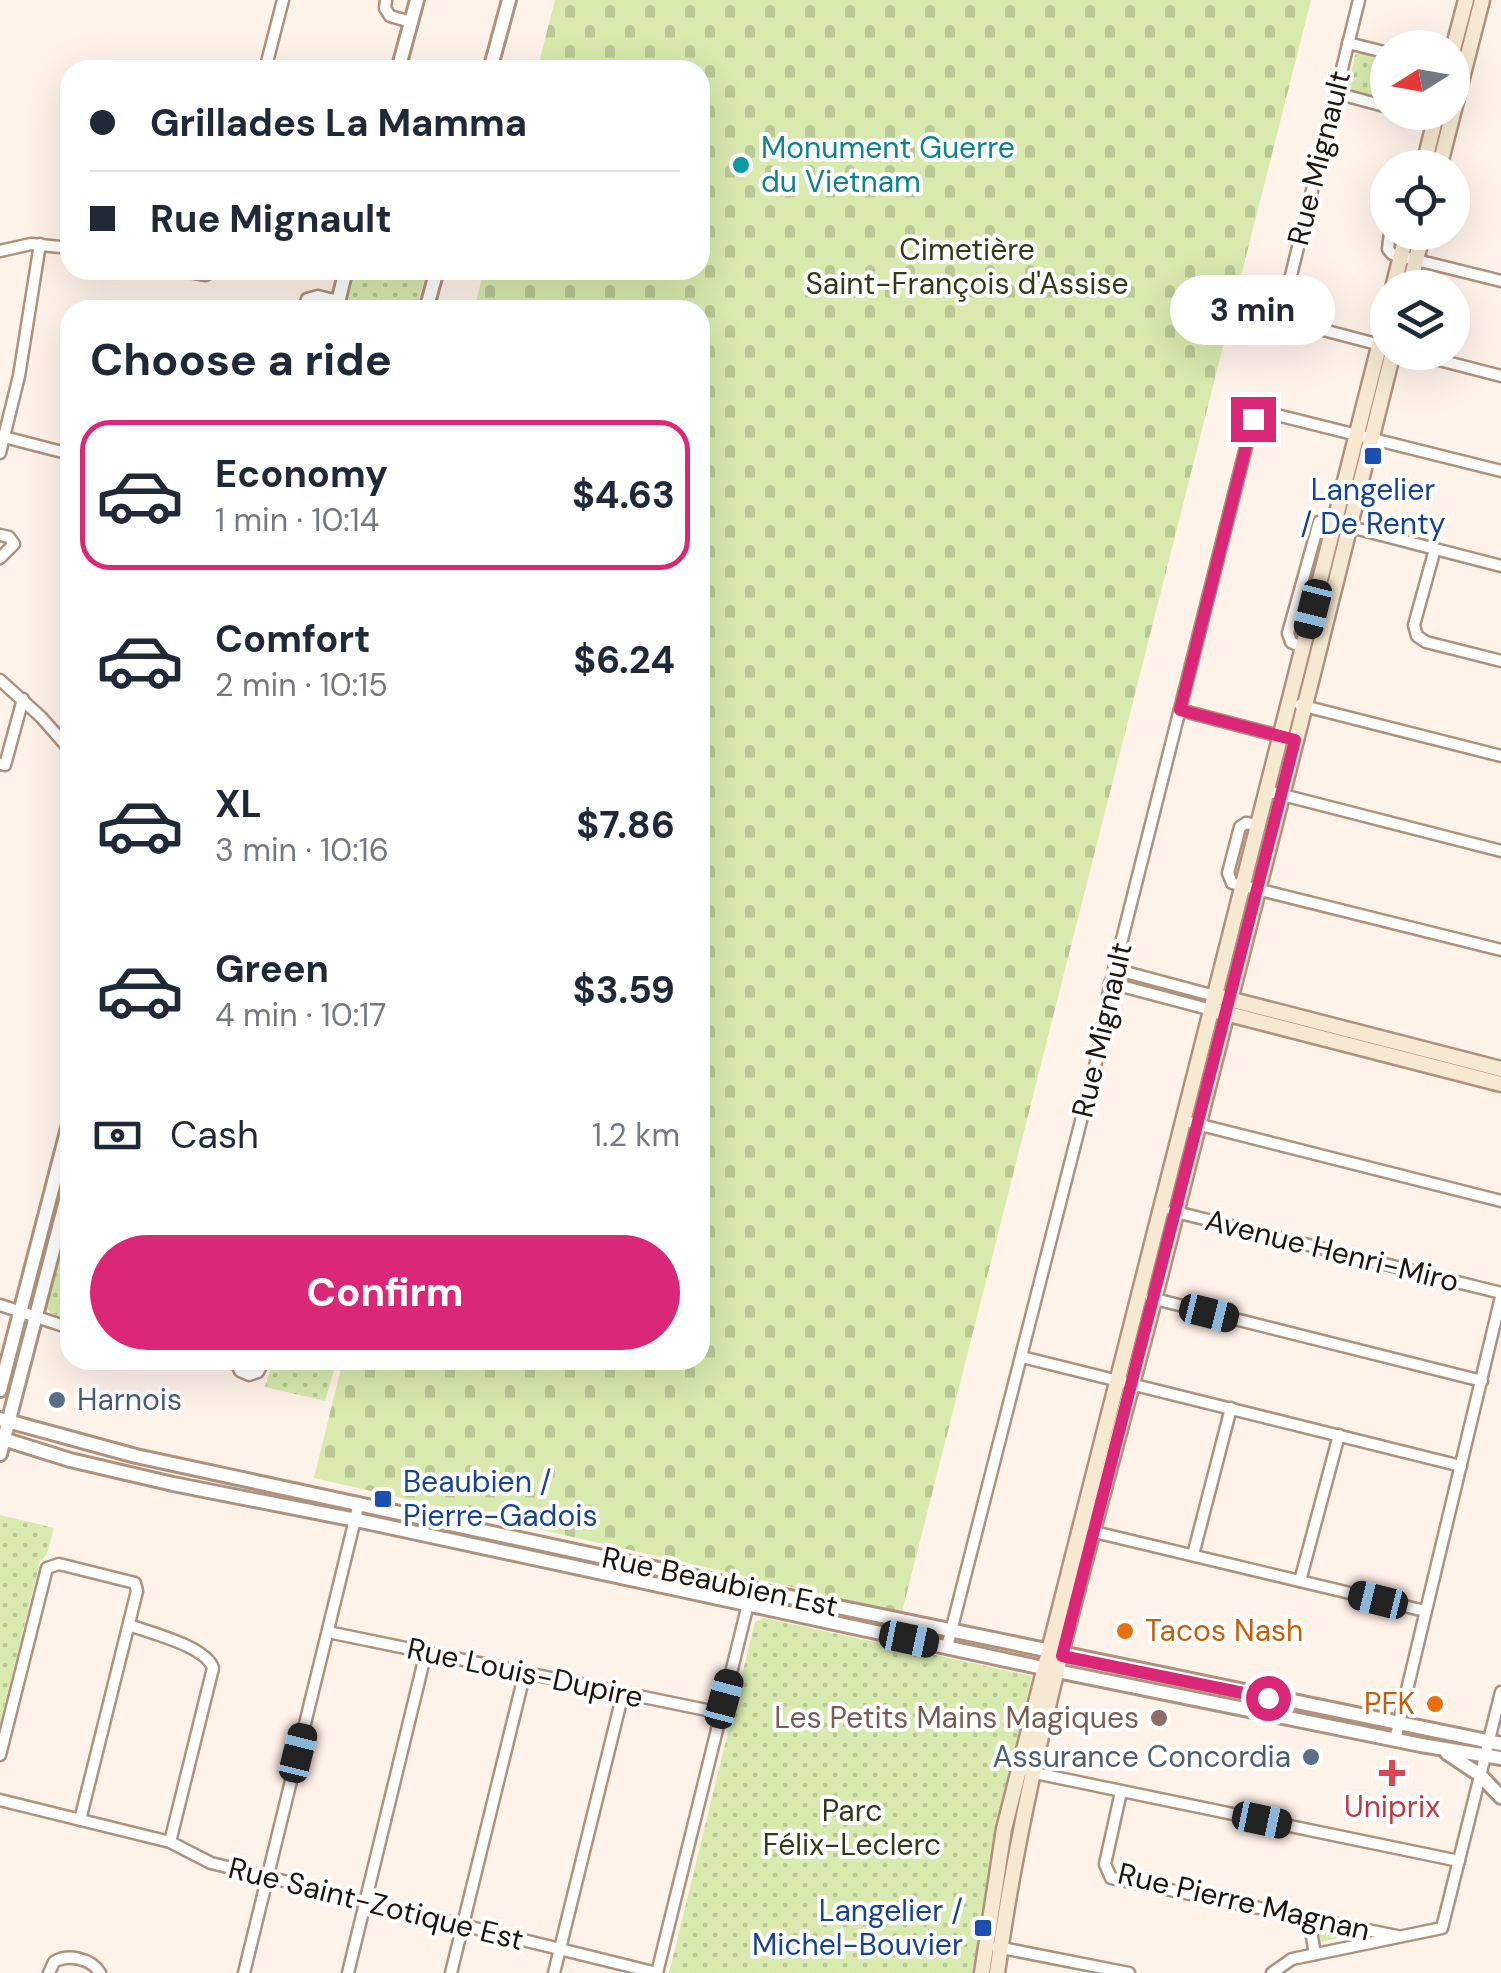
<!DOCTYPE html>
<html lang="en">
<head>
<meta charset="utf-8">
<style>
	:root { --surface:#fff; --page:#f2f2f3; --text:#1f2937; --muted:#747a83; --line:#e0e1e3; --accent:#db2777 }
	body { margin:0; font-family:"DM Sans",sans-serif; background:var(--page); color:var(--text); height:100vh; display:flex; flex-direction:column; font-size:38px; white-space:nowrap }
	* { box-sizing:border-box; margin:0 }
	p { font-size:32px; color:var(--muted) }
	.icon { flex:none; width:55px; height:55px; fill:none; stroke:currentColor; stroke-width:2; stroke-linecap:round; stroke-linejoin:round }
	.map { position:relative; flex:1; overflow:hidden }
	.sheet { position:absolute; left:60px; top:300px; width:650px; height:1070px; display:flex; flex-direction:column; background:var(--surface); border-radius:30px; box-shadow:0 10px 40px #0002 }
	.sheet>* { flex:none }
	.top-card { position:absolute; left:60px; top:60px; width:650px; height:220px; border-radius:30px; box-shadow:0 10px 40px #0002; display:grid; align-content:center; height:220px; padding:0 30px; background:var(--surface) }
	.needle { width:65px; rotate:259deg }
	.fabs { position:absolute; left:1370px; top:30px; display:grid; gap:20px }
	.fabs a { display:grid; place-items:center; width:100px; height:100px; border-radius:50%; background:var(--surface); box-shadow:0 10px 40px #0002; font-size:50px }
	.end { position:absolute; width:45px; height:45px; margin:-22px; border:12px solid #db2777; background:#fff; box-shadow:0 0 0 5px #fff }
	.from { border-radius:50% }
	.bubble { position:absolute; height:70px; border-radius:35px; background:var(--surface); box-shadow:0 10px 40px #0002; font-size:32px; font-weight:700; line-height:70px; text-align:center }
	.car { position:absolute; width:30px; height:60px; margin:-30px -15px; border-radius:12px; box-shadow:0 0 8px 2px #0007; background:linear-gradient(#222 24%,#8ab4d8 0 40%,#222 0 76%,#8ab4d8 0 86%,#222 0) }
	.top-card b { display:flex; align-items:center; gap:35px; height:95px; font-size:38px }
	.top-card b+b { border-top:2px solid var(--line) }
	.top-card i { width:25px; height:25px; background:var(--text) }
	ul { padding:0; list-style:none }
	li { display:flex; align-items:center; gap:30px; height:150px; margin:0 20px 15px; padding:0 10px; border:5px solid transparent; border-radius:30px }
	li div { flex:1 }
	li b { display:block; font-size:38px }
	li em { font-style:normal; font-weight:700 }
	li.on { border-color:var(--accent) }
	li>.icon { width:90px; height:90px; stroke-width:1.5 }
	h2 { padding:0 30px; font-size:45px; line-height:120px }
	.pay { display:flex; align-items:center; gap:25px; height:110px; padding:0 30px; font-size:38px }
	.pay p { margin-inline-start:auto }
	.button { display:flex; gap:20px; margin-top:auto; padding:20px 30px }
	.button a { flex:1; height:115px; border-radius:60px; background:var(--accent); color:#fff; font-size:40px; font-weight:700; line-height:115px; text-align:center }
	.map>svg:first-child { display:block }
	.green { fill:#d8eaae }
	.cemetery { fill:url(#cemetery-stones) }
	.park { fill:url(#park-dots) }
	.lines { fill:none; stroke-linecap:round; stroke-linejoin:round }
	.minor-casing { stroke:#af927d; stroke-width:15 }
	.tertiary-casing { stroke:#af927d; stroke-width:18 }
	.secondary-casing { stroke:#af927d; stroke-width:19 }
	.minor { stroke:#fff; stroke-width:10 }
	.tertiary { stroke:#fff; stroke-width:12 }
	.secondary { stroke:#f7e9d1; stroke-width:14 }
	.route { stroke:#db2777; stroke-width:12 }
	.culture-dot { fill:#0f9aa8; stroke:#fff; stroke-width:4 }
	.transit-dot { fill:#1a4fb4; stroke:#fff; stroke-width:4 }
	.service-dot { fill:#5c6f8a; stroke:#fff; stroke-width:4 }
	.food-dot { fill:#e8710a; stroke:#fff; stroke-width:4 }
	.education-dot { fill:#8d6e63; stroke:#fff; stroke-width:4 }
	.health-dot { fill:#e0444e; stroke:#fff; stroke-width:4 }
	.labels { text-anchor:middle; stroke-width:8; stroke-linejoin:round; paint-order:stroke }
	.culture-label { font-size:30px; fill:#0d838f; stroke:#fff; text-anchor:start }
	.street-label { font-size:30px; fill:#1f150d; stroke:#fff }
	.park-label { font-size:30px; fill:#323b17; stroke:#fff }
	.transit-label { font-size:30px; fill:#164399; stroke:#fff }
	.service-label { font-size:30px; fill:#4e5e75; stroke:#fff; text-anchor:start }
	.food-label { font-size:30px; fill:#c56008; stroke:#fff; text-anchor:start }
	.education-label { font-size:30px; fill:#785e54; stroke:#fff; text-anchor:end }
	.health-label { font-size:30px; fill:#be3a42; stroke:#fff }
</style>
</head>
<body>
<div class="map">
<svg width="1501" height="1973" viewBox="0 0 1501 1973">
	<defs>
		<pattern id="cemetery-stones" width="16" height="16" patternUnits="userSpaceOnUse" patternTransform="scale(2.5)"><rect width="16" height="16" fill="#d8eaae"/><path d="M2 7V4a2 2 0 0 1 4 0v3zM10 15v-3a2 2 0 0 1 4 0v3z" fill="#b9c894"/></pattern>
		<pattern id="park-dots" width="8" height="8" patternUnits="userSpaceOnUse" patternTransform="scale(2.5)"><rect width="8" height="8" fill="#d8eaae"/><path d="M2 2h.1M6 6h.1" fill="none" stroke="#b9c894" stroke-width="1.8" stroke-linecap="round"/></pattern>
	</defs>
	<rect width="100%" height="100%" fill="#fff2e9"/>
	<g class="green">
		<path d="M 1319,532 L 1324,533 L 1299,633 L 1294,632 Z"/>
		<path d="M 1319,1925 L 1351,1930 L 1352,1935 L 1321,1942 L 1316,1940 L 1314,1929 Z"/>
	</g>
	<path class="cemetery" d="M 555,0 L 1311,0 L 902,1612 L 314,1478 L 343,1360 L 700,1360 L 700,310 L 474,310 L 484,270 L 700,270 L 700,70 L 537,70 Z"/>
	<g class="park">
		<path d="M 1360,52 L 1387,59 L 1387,100 L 1348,89 L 1355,55 Z"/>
		<path d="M 356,270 L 427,270 L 416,310 L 345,310 Z"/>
		<path d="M 70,1213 L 70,1319 L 50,1313 L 46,1306 Z"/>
		<path d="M 273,1360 L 337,1360 L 325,1401 L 265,1387 Z"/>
		<path d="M 0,1515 L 54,1528 L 47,1554 L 40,1562 L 0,1723 Z"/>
		<path d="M 764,1618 L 1032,1676 L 998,1824 L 974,1973 L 669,1973 L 755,1622 Z"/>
	</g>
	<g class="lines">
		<defs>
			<g id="minor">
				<path d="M 386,0 L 385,8 L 390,16 L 411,22"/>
				<path d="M 1359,0 L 1282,312 L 1289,321 L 1388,347"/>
				<path d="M 1348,43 L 1388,53"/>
				<path d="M 265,70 L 283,0"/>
				<path d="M 1336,93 L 1388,107"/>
				<path d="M 1411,112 L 1436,119"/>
				<path d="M 1390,232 L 1388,249 L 1392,254 L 1501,281"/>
				<path d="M 0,251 L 31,244 L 70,248"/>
				<path d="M 178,270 L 206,275 L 213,270"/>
				<path d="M 305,310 L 307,299 L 318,296 L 338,301"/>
				<path d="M 1408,352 L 1501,376"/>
				<path d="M 4,437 L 70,454"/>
				<path d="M 0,453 L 19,376 L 40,244"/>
				<path d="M 0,535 L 9,537 L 14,544 L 0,558"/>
				<path d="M 1435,549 L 1414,625 L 1417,636 L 1426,642 L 1501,661"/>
				<path d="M 1303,648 L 1291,642 L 1288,633 L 1319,522 L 1327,521 L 1501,566"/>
				<path d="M 0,680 L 41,717 L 70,750"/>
				<path d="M 1300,705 L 1501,756"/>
				<path d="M 1180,710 L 1284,737"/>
				<path d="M 0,764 L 5,765 L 23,699"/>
				<path d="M 1267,791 L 1501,851"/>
				<path d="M 1258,825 L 1246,823 L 1240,827 L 1228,873 L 1232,883 L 1501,950"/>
				<path d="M 1114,969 L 1215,996"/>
				<path d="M 1110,983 L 1212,1010"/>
				<path d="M 1185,1121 L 1501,1201"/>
				<path d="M 1172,1211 L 1501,1293"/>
				<path d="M 1151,1298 L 1482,1381"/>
				<path d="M 0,1305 L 70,1328"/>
				<path d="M 1022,1357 L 1461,1466"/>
				<path d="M 198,1360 L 235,1363"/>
				<path d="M 235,1360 L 240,1371 L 249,1375 L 258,1372 L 264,1360"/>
				<path d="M 1086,1530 L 1425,1611"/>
				<path d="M 1193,1555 L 1231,1408"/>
				<path d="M 1300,1581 L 1339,1435"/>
				<path d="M 129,1625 C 150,1633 206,1646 213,1668 L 170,1842"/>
				<path d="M 328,1632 L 721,1713"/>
				<path d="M 947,1647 L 1097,1058 L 1109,991 L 1253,419 L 1260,412 L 1269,413 L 1501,471"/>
				<path d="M 1395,1740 L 1501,1297"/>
				<path d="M 0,1755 L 47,1568 L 59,1564 L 135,1583 L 137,1591 L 80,1820"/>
				<path d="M 1030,1772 L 1459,1861"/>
				<path d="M 1121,1792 L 1105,1864 L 1111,1878 L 1397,1936"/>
				<path d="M 0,1800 L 170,1842 L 211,1863 L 657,1973"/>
				<path d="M 1309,1920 L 1315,1954"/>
				<path d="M 997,1947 L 1129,1973"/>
				<path d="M 49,1973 L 54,1962 C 68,1953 92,1959 100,1973"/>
				<path d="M 244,1973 L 359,1503"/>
				<path d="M 348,1973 L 426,1652"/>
				<path d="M 451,1973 L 525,1672"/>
				<path d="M 554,1973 L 623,1693"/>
				<path d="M 657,1973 L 749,1600"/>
				<path d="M 1272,1973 L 1292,1959 L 1442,1928 L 1501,1692"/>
			</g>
			<g id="tertiary">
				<path d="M 398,70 L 417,0"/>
				<path d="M 490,70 L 509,0"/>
				<path d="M 336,310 L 346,270"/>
				<path d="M 426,310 L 437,270"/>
				<path d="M 0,1390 L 70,1120"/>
				<path d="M 0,1419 L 136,1456 L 751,1589 L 1501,1744"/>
				<path d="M 0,1438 L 70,1460 L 173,1484 L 366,1522 L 1057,1671 L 1421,1745 L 1501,1758"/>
				<path d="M 0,1454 L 70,1185"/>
				<path d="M 1447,1753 L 1480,1775 L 1501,1797"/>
			</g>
			<g id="secondary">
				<path d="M 1452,53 L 1466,0"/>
				<path d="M 1423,168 L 1437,112"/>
				<path d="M 1439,168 L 1482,0"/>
				<path d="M 1393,288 L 1407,232"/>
				<path d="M 1409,288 L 1423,232"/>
				<path d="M 1221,997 L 1501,1069"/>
				<path d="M 1217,1011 L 1501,1084"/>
				<path d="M 982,1973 L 1004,1829 L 1388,311"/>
				<path d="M 997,1973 C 1028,1743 1098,1520 1155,1296 C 1236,982 1315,667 1393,352"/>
			</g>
		</defs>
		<use href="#minor" class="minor-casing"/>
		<use href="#tertiary" class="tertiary-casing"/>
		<use href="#secondary" class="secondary-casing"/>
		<use href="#minor" class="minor"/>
		<use href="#tertiary" class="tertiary"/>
		<use href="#secondary" class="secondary"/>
	</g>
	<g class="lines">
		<path class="route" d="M 1253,419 L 1180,710 L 1295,740 L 1062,1656 L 1268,1698"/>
	</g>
	<circle class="culture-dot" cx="741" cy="165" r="10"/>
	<g class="transit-dot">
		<rect x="1363" y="446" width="20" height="20" rx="5"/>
		<rect x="373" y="1489" width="20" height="20" rx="5"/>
		<rect x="973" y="1918" width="20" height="20" rx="5"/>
	</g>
	<g class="service-dot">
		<circle cx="57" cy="1400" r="10"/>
		<circle cx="1311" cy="1757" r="10"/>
	</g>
	<g class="food-dot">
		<circle cx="1125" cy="1631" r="10"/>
		<circle cx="1435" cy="1704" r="10"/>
	</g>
	<circle class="education-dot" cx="1159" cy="1718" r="10"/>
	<path class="health-dot" d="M1387 1758h10v10h10v10h-10v10h-10v-10h-10v-10h10z"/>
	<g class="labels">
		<g class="culture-label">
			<text x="761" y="158">Monument Guerre<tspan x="761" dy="34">du Vietnam</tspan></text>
		</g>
		<g class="street-label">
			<text transform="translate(1319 158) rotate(-76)" y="10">Rue Mignault</text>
			<text transform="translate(1102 1030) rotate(-77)" y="10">Rue Mignault</text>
			<text transform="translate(1332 1251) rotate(14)" y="10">Avenue Henri-Miro</text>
			<text transform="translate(720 1582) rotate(12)" y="10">Rue Beaubien Est</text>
			<text transform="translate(525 1673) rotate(12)" y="10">Rue Louis-Dupire</text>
			<text transform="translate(1244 1902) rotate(13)" y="10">Rue Pierre Magnan</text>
			<text transform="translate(376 1904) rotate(14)" y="10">Rue Saint-Zotique Est</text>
		</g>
		<g class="park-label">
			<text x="967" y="260">Cimetière<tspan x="967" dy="34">Saint-François d'Assise</tspan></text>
			<text x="852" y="1821">Parc<tspan x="852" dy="34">Félix-Leclerc</tspan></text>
		</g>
		<g class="transit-label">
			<text x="1373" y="500">Langelier<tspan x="1373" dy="34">/ De Renty</tspan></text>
			<text x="403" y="1492" text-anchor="start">Beaubien /<tspan x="403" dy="34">Pierre-Gadois</tspan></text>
			<text x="963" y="1921" text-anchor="end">Langelier /<tspan x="963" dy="34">Michel-Bouvier</tspan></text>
		</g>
		<g class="service-label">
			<text x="77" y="1410">Harnois</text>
			<text x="1291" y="1767" text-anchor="end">Assurance Concordia</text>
		</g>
		<g class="food-label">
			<text x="1145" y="1641">Tacos Nash</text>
			<text x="1415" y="1714" text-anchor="end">PFK</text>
		</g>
		<g class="education-label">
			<text x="1139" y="1728">Les Petits Mains Magiques</text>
		</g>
		<g class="health-label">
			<text x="1392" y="1817">Uniprix</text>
		</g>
	</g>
</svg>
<div class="fabs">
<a><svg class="needle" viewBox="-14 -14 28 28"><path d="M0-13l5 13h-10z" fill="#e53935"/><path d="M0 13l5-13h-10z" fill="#747a83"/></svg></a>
<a><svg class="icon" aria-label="locate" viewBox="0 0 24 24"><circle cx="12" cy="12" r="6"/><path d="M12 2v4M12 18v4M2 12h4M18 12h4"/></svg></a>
<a><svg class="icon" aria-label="layers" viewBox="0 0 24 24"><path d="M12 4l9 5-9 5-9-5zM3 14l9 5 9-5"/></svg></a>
</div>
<i class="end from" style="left:1268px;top:1698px"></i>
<i class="end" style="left:1253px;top:419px"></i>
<div class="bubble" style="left:1170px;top:275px;width:165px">3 min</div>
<i class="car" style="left:1313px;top:609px;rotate:194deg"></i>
<i class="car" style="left:1209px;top:1313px;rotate:104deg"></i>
<i class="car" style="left:1378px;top:1600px;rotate:284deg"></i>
<i class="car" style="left:909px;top:1639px;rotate:102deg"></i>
<i class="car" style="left:724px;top:1699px;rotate:15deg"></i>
<i class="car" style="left:298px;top:1753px;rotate:14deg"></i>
<i class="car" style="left:1262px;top:1820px;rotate:102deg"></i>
<div class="top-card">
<b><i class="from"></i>Grillades La Mamma</b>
<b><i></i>Rue Mignault</b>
</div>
<section class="sheet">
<h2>Choose a ride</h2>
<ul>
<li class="on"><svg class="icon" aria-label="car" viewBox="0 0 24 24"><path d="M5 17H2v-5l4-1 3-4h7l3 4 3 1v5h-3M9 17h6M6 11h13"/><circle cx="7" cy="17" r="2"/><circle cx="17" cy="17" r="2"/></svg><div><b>Economy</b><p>1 min · 10:14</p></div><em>$4.63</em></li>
<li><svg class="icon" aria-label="car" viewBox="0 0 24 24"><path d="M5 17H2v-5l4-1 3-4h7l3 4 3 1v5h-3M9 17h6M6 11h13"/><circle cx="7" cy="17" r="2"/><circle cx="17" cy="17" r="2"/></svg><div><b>Comfort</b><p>2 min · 10:15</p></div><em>$6.24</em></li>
<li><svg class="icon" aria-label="car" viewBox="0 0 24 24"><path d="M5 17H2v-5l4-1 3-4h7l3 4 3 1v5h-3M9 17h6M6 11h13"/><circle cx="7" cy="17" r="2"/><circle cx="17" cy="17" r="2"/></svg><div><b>XL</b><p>3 min · 10:16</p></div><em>$7.86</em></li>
<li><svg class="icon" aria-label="car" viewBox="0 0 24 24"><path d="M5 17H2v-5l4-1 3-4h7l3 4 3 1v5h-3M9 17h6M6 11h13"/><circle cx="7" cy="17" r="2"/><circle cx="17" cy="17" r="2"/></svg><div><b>Green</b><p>4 min · 10:17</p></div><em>$3.59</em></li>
</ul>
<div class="pay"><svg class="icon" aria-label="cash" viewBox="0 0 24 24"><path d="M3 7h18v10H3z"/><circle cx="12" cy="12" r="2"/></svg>Cash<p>1.2 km</p></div>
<div class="button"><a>Confirm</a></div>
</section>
</div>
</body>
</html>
